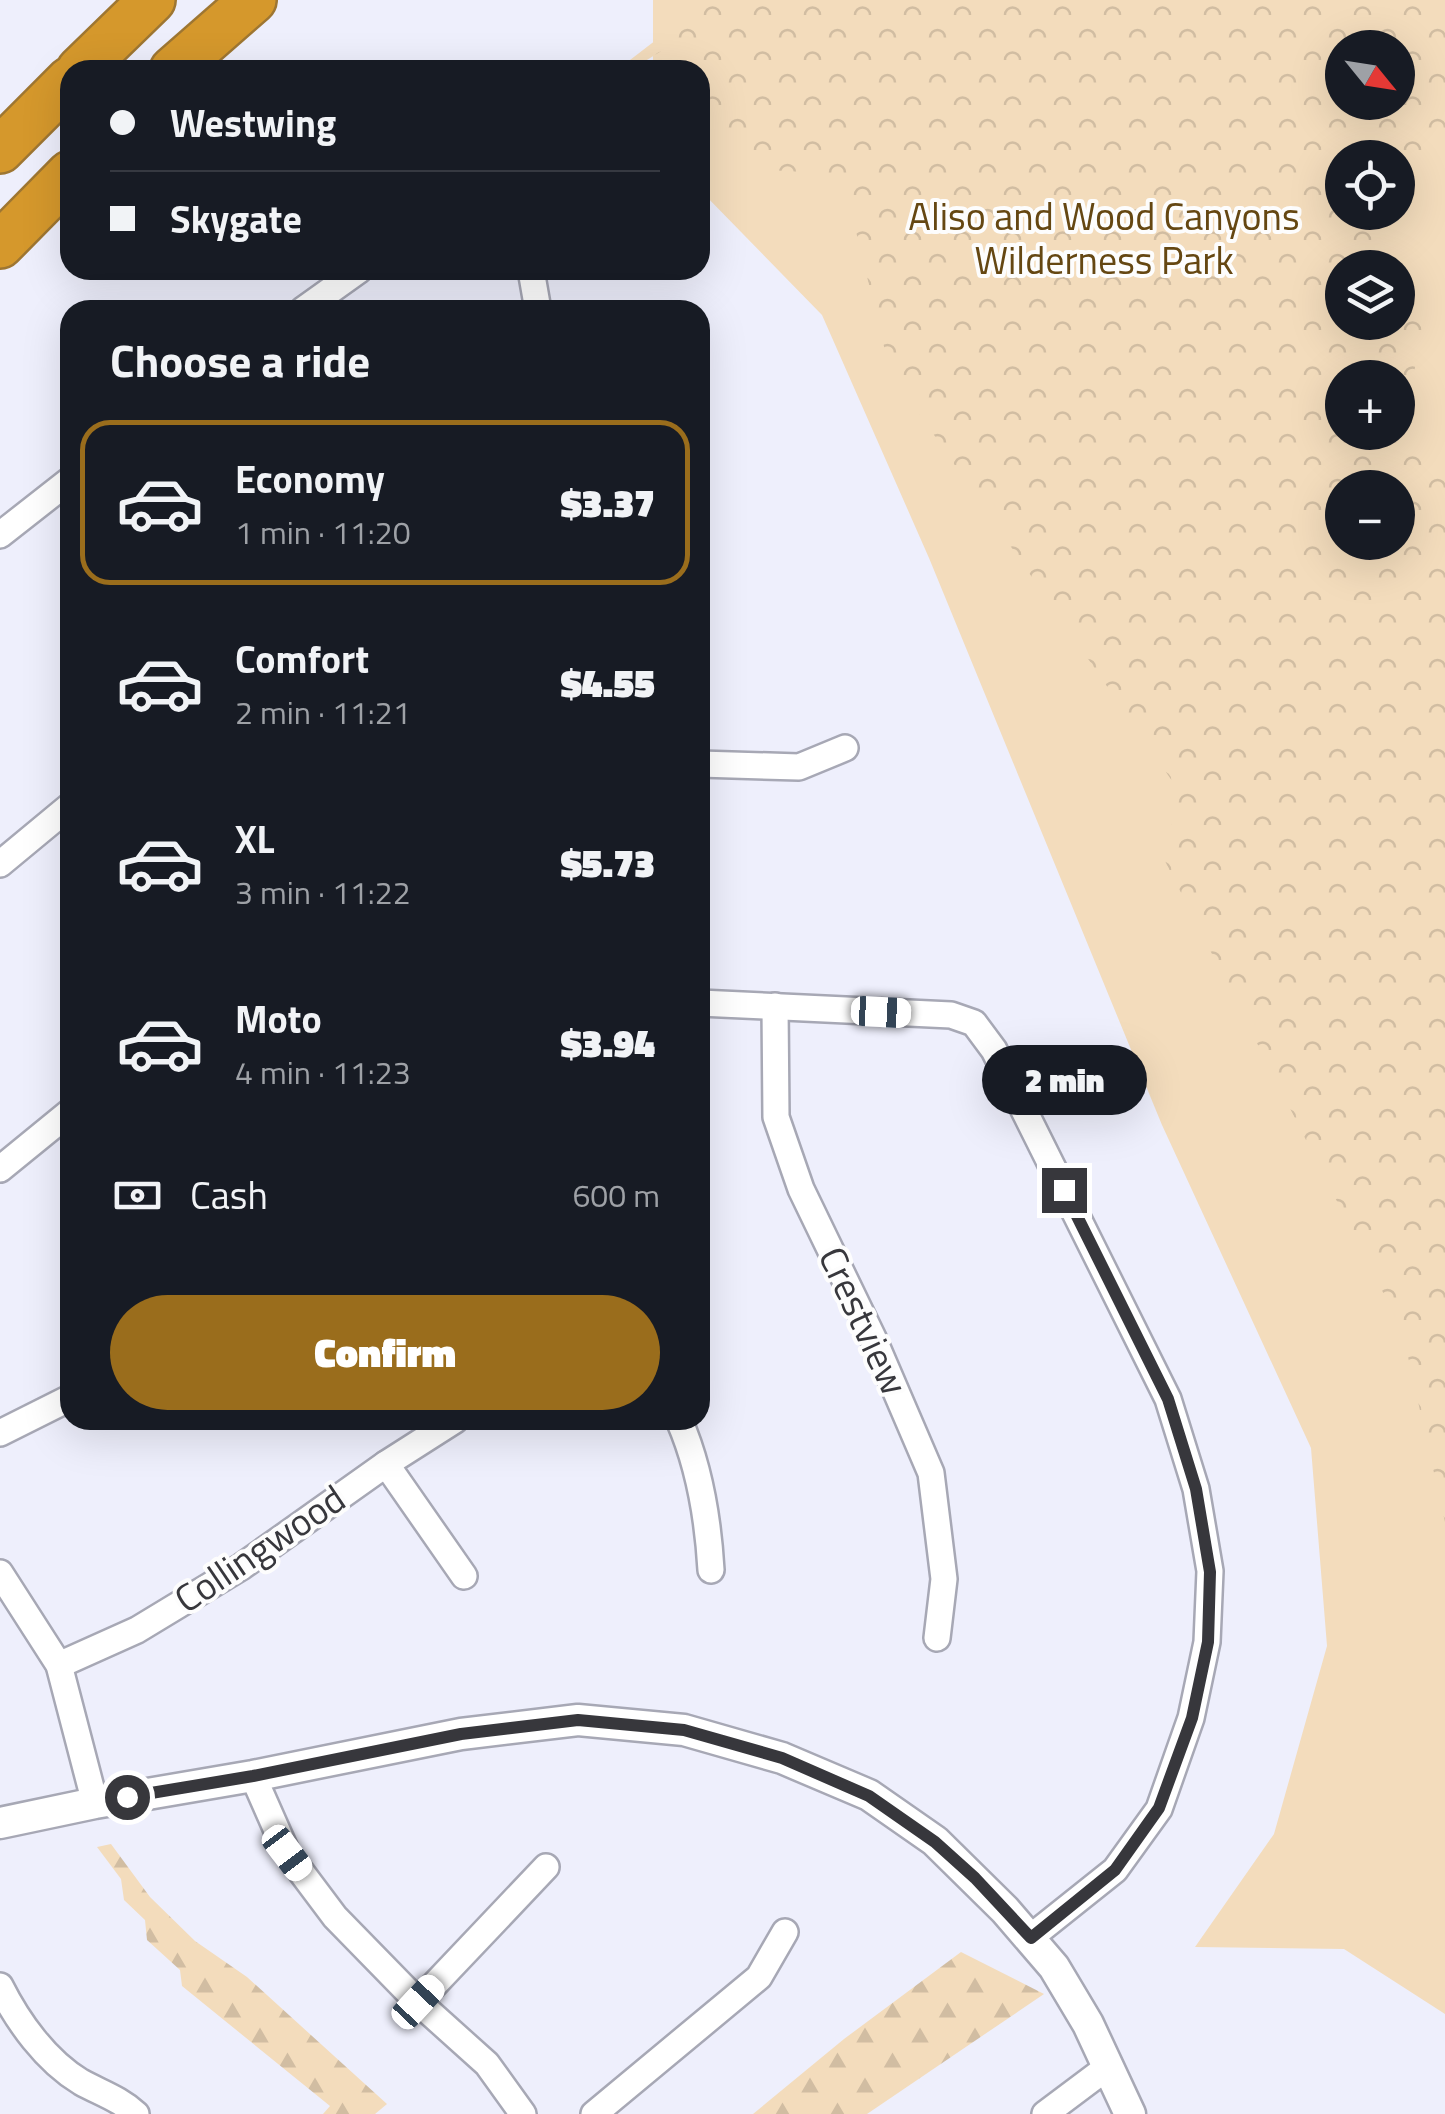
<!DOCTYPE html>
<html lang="en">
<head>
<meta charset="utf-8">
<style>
	:root { --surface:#171b24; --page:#242831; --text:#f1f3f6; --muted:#9ea1a6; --line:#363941; --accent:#9a6d1c }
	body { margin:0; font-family:"Titillium Web",sans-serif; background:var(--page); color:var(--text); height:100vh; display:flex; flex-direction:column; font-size:38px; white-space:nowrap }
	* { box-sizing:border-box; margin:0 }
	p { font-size:32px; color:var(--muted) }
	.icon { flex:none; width:55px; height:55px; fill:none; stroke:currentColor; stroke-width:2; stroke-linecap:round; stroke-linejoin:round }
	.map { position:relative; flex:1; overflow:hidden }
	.details { position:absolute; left:60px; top:300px; width:650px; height:1130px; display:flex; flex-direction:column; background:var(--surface); border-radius:30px; box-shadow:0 10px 40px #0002 }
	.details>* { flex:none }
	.banner { position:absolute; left:60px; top:60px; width:650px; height:220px; border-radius:30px; box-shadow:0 10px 40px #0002; display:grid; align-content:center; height:220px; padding:0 50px; background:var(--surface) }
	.needle { width:65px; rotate:120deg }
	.tools { position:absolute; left:1325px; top:30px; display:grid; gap:20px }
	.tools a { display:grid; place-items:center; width:90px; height:90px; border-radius:50%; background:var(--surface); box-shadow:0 10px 40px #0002; font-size:50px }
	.end { position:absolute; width:45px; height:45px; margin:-22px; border:12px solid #37373c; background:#fff; box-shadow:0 0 0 5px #fff }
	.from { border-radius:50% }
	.bubble { position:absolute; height:70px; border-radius:35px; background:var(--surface); box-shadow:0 10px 40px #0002; font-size:32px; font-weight:800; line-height:70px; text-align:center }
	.car { position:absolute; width:30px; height:60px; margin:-30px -15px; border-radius:12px; box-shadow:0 0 8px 2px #0007; background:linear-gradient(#fff 24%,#345 0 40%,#fff 0 76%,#345 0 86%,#fff 0) }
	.banner b { display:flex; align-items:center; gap:35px; height:95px; font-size:38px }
	.banner b+b { border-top:2px solid var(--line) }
	.banner i { width:25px; height:25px; background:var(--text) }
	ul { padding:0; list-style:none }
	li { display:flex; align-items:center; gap:30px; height:165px; margin:0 20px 15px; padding:0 30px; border:5px solid transparent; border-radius:30px }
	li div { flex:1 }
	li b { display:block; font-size:38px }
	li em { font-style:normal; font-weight:800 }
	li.selected { border-color:var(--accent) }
	li>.icon { width:90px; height:90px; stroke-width:1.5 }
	h2 { padding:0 50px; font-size:45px; line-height:120px }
	.pay { display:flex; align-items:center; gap:25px; height:110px; padding:0 50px; font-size:38px }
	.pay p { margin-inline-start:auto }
	.button { display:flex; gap:20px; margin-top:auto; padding:20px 50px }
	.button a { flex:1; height:115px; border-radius:60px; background:var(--accent); color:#fff; font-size:40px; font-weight:800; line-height:115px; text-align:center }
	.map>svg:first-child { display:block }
	.grass { fill:#f3dcbc; fill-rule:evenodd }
	.forest { fill:url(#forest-firs) }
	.park { fill:url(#park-crowns); fill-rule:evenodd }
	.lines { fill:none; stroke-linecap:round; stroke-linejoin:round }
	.minor-casing { stroke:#a7a8b5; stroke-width:30 }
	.tertiary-casing { stroke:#a7a8b5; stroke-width:35 }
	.motorway-casing { stroke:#9e7632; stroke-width:50 }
	.minor { stroke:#fff; stroke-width:25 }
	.tertiary { stroke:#fff; stroke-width:30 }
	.motorway { stroke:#d5982c; stroke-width:45 }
	.route { stroke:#37373c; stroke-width:12 }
	.labels { text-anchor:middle; stroke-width:8; stroke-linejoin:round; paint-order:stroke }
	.park-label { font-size:38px; fill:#654712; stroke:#fdfdfd }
	.street-label { font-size:38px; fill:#37373c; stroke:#fdfdfd }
</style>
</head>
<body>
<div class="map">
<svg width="1445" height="2114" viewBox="0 0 1445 2114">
	<defs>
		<pattern id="forest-firs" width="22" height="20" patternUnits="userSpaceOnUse" patternTransform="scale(2.5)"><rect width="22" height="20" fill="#f3dcbc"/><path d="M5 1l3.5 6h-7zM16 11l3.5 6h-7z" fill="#d1bda2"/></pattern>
		<pattern id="park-crowns" width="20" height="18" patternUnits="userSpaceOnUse" patternTransform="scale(2.5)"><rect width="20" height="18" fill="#f3dcbc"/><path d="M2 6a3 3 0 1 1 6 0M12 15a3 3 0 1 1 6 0" fill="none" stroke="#d1bda2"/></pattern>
	</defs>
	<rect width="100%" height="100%" fill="#eeeffc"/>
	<path class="grass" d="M 653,0 L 1445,0 L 1445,2014 L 1344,1949 L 1195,1947 L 1274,1834 L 1327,1646 L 1311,1448 L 1162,1125 L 929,558 L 822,315 L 700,190 L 700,70 L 653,70 ZM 1342,48 L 1398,48 L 1398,102 L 1342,102 ZM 1342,158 L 1398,158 L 1398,212 L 1342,212 ZM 1342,268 L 1398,268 L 1398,322 L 1342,322 ZM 1342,378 L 1398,378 L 1398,432 L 1342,432 ZM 1342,488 L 1398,488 L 1398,542 L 1342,542 Z"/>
	<g class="forest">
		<path d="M 111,1844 L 150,1897 L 195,1941 L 247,1977 L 387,2104 L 375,2114 L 323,2114 L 330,2106 L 182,1986 L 180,1970 L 147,1940 L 145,1920 L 124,1900 L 121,1879 L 97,1847 Z"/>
		<path d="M 961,1952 L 1044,1994 L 867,2114 L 753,2114 L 844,2039 Z"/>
	</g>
	<path class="park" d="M 708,0 L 1445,0 L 1445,137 L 1398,191 L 1398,158 L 1342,158 L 1342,212 L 1378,213 L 1367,225 L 1397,268 L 1342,268 L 1342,322 L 1398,322 L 1398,268 L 1426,309 L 1403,431 L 1445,482 L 1445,1522 L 1402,1330 L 1164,859 L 1179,791 L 890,371 L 842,174 L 749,169 L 700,97 L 700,70 L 681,70 L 666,48 L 631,70 L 617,70 ZM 1342,48 L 1398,48 L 1398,102 L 1342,102 ZM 1342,378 L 1398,378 L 1398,432 L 1342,432 ZM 1342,488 L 1398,488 L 1398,542 L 1342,542 Z"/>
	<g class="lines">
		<defs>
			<g id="minor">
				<path d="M 531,270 L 538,310"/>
				<path d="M 303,310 L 359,270"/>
				<path d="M 0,535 L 70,480"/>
				<path d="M 700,764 L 799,767 L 845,748"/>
				<path d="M 0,864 L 70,806"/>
				<path d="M 700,1003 L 951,1015 L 974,1023 L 994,1050 L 1168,1399 L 1196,1489 L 1210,1571 L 1207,1642 L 1191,1718 L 1159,1809 L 1115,1870 L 1031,1937"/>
				<path d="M 775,1006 L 776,1117 L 801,1189 L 873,1338 L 931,1473 L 944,1579 L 937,1638"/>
				<path d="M 0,1169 L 70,1112"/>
				<path d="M 679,1420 C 700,1468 708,1518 711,1570"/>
				<path d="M 0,1433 L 70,1398"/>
				<path d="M 386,1464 L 464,1576"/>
				<path d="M 0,1573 L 59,1665 L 95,1803"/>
				<path d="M 59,1665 L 137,1630 L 241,1567 L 386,1464 L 455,1420"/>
				<path d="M 253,1776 L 287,1853 L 335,1917 L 418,2002 L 487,2064 L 523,2114"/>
				<path d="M 0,1986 C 18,2022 46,2061 81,2082 C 101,2093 120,2099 136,2114"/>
				<path d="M 418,2002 L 546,1867"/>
				<path d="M 594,2114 L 759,1977 L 785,1932"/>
				<path d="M 1045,2114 L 1109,2066"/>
			</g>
			<path id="tertiary" d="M 0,1823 L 95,1803 L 253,1776 L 461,1734 L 578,1720 L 684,1730 L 782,1758 L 869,1795 L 935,1841 L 1005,1910 L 1054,1967 L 1088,2024 L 1130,2114"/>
			<g id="motorway">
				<path d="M 80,70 L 152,0"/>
				<path d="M 173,70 L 253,0"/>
				<path d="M 0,150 L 70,80"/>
				<path d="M 0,245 L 70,174"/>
			</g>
		</defs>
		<use href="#minor" class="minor-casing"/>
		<use href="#tertiary" class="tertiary-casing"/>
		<use href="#motorway" class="motorway-casing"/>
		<use href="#minor" class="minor"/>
		<use href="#tertiary" class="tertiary"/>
		<use href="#motorway" class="motorway"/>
	</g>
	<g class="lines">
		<path class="route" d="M 127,1797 L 253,1776 L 461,1734 L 578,1720 L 684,1730 L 782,1758 L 869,1796 L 935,1842 L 975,1878 L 1031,1938 L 1115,1870 L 1159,1808 L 1192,1718 L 1208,1642 L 1210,1572 L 1196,1489 L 1168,1399 L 1064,1190"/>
	</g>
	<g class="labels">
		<g class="park-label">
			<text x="1104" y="230">Aliso and Wood Canyons<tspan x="1104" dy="44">Wilderness Park</tspan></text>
		</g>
		<g class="street-label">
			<text transform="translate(863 1321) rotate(65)" y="13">Crestview</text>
			<text transform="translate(260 1549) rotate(-34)" y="13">Collingwood</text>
		</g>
	</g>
</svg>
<div class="tools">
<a><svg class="needle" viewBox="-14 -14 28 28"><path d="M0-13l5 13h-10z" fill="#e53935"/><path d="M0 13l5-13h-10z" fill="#9ea1a6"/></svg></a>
<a><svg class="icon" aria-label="locate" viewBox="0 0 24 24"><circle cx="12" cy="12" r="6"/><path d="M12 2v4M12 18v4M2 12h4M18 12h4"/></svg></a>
<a><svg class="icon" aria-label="layers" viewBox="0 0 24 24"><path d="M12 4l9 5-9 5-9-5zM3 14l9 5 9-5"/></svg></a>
<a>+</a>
<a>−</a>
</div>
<i class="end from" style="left:127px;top:1797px"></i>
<i class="end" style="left:1064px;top:1190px"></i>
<div class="bubble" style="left:982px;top:1045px;width:165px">2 min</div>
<i class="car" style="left:881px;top:1012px;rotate:93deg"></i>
<i class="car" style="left:287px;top:1853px;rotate:143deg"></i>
<i class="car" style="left:418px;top:2002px;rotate:43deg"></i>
<div class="banner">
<b><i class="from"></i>Westwing</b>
<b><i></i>Skygate</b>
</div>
<section class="details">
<h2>Choose a ride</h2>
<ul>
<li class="selected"><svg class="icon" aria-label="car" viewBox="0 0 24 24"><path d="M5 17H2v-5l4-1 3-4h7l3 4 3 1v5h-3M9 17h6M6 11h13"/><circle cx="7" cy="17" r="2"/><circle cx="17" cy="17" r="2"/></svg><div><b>Economy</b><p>1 min · 11:20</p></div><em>$3.37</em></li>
<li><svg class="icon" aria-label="car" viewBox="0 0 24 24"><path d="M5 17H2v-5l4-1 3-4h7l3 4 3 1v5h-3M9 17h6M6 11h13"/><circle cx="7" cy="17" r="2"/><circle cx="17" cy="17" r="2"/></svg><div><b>Comfort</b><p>2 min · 11:21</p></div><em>$4.55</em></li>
<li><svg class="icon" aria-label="car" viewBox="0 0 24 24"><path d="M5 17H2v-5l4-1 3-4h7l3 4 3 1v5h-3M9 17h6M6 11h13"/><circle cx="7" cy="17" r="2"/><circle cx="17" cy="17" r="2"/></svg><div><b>XL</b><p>3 min · 11:22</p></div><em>$5.73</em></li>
<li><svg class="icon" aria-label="car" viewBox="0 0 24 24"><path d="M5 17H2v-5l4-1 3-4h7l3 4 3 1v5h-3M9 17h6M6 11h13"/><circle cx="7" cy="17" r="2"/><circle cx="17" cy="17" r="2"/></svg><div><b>Moto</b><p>4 min · 11:23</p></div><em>$3.94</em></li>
</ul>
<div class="pay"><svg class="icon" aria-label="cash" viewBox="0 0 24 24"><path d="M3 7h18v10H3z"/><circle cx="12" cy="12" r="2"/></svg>Cash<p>600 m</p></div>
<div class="button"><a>Confirm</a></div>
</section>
</div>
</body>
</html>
